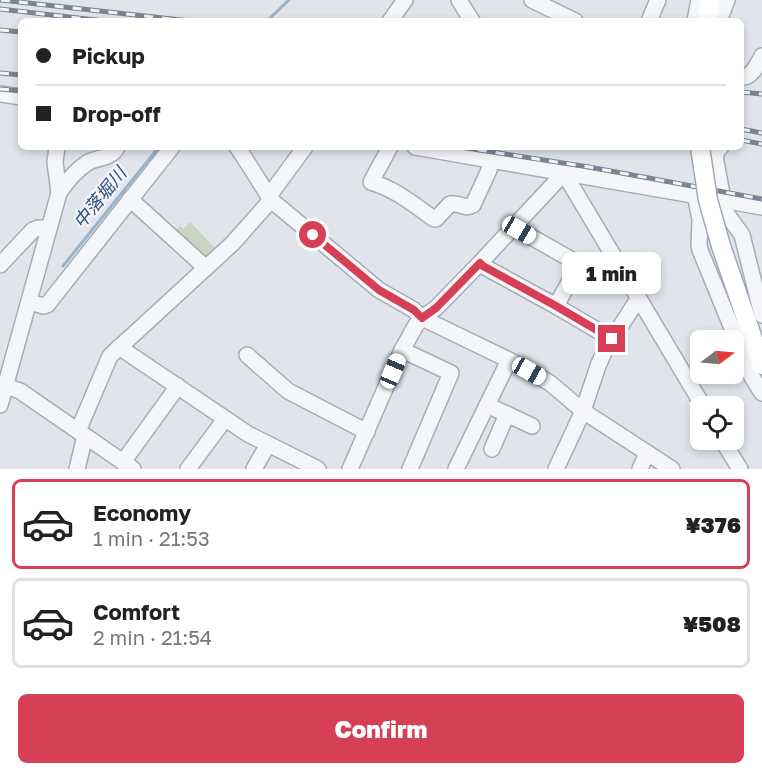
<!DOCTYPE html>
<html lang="en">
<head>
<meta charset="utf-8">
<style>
	:root { --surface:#fff; --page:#f2f2f2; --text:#222; --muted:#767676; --line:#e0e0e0; --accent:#d64057 }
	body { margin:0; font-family:"Golos Text","Noto Sans JP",sans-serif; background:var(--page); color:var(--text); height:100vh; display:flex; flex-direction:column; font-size:22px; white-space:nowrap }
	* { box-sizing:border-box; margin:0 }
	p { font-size:20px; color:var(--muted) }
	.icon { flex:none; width:33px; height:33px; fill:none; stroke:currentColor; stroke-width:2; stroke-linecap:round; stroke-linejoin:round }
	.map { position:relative; height:469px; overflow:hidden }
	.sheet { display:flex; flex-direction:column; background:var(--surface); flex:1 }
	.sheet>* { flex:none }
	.top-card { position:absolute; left:18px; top:18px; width:726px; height:132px; border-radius:9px; box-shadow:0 3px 9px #0003; display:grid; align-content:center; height:132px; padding:0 18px; background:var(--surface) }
	.needle { width:39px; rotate:74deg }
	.fabs { position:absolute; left:690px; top:330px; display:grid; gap:12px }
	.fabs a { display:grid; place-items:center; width:54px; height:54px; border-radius:9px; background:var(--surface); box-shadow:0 3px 9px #0003; font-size:30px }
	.end { position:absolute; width:27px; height:27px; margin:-14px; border:8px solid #d64057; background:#fff; box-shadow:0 0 0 3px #fff }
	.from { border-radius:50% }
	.bubble { position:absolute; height:42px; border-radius:9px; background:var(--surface); box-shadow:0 3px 9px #0003; font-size:20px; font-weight:800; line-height:42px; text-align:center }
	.car { position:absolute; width:18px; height:36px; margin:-18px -9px; border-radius:8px; box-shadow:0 0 4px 2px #0007; background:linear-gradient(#fff 24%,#345 0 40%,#fff 0 76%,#345 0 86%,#fff 0) }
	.top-card b { display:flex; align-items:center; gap:21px; height:57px; font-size:22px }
	.top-card b+b { border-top:2px solid var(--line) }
	.top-card i { width:15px; height:15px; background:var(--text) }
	ul { padding:10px 0 0; list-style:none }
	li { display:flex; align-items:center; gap:18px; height:90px; margin:0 12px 9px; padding:0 6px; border:3px solid var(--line); border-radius:9px }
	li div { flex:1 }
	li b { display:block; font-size:22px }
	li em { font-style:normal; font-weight:800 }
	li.on { border-color:var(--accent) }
	li>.icon { width:54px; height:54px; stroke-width:1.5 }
	.primary-button { display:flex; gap:12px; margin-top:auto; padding:12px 18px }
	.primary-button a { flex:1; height:69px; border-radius:9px; background:var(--accent); color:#fff; font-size:24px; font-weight:800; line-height:69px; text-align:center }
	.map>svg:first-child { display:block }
	.green { fill:#c7d5c2 }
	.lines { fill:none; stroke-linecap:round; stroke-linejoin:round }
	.stream { stroke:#9ab3cd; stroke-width:3 }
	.minor-casing { stroke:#a6acb6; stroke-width:18 }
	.major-casing { stroke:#a0a9b7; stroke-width:21 }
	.minor { stroke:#f4f6f9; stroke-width:15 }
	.major { stroke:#fff; stroke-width:18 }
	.rail-casing { stroke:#7a8495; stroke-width:5 }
	.rail { stroke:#f1f4f8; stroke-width:3; stroke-dasharray:9; stroke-linecap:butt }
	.major-bridge-casing { stroke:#a0a9b7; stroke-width:21; stroke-linecap:butt }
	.major-bridge { stroke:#fff; stroke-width:18 }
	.route { stroke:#d64057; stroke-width:8 }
	.labels { text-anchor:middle; stroke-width:4.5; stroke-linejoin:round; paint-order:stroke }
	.water-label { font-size:18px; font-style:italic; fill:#30517a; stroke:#f1f4f8 }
</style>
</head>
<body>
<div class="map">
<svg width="762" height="469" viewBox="0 0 762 469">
	<rect width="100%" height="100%" fill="#e1e5eb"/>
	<path class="green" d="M 190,222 L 219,252 L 206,264 L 172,234 L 180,226 L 183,229 Z"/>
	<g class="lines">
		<g class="stream">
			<path d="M 269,19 L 289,0"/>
			<path d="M 63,266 L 159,147"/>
		</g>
		<defs>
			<g id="minor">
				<path d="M 459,0 L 472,21"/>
				<path d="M 532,0 L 575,21"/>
				<path d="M 390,21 L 405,0"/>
				<path d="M 649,21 L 658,0"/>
				<path d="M 695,21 L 699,0"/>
				<path d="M 719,21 L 727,0"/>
				<path d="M 741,77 C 752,78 757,65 762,56"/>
				<path d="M 0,94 L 21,97"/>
				<path d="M 57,147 L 55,162 L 59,193"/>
				<path d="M 237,147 L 244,157 L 271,200 L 379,290 L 414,310 L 422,318 L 509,360 L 550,383 L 583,411 L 672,469"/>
				<path d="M 390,147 L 371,182 C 395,189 413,204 434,219 L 436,219 L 450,204 C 459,202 464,210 473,205 L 489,170 L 491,161"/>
				<path d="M 415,147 L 762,207"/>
				<path d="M 721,147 L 718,150 L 715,156 L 724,205 L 726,213 L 742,235 L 762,315"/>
				<path d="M 564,173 L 703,406"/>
				<path d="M 695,195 L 700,219 L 699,245 L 700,250 L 752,377 L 762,393"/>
				<path d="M 269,196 L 305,147"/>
				<path d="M 130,199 L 206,268"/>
				<path d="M 515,226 L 519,230 L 579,264 L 556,306"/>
				<path d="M 480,263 L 483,266 L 556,306 L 612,339"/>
				<path d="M 0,265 L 33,230 L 38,228 L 49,228"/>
				<path d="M 29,302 L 44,306 L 47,305 L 172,147"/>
				<path d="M 119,347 L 248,434 L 318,469"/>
				<path d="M 402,350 L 451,373 L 410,469"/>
				<path d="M 247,355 L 288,391 L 367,432"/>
				<path d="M 6,386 L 20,391 L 133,469"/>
				<path d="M 0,405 L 59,193 C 67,181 75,171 87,163 C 97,157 112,159 117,147"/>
				<path d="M 487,405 L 532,426"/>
				<path d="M 78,431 L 110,356 L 233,243 L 271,200"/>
				<path d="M 722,440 L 740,469"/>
				<path d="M 492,449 L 507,414"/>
				<path d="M 123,462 L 178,386"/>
				<path d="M 77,469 L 85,436"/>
				<path d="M 188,469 L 225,419"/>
				<path d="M 254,469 L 268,444"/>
				<path d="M 350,469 L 402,350 L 416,325 L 422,318 L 436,308 L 480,263 L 564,173"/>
				<path d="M 456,469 L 509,360"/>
				<path d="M 556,469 L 583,411 L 598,366 L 604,352 L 638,299"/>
				<path d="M 640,469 L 647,453"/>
			</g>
			<g id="major">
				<path d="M 707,21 L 711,0"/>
				<path d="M 721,246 L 762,365"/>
			</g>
		</defs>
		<use href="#minor" class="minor-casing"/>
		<use href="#major" class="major-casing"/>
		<use href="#minor" class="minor"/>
		<use href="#major" class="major"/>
		<defs>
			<g id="rail">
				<path d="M 1,0 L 190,21"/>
				<path d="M 0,9 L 104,21"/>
				<path d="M 0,30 L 21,32"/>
				<path d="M 0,73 L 21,75"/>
				<path d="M 0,89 L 21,91"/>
				<path d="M 741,92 L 762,94"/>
				<path d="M 741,129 L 762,133"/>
				<path d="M 741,140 L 762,144"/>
				<path d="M 460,147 L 589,167 L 762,199"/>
			</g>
		</defs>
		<use href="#rail" class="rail-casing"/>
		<use href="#rail" class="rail"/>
		<defs>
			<path id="major-bridge" d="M 700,147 L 708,200 L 721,246"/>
		</defs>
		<use href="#major-bridge" class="major-bridge-casing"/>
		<use href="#major-bridge" class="major-bridge"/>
	</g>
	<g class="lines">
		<path class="route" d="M 313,235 L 379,290 L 414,310 L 422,318 L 436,308 L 480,263 L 483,266 L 556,306 L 612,339"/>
	</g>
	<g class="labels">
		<g class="water-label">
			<text transform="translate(100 198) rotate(-51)" y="6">中落堀川</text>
		</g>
	</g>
</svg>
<div class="fabs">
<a><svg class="needle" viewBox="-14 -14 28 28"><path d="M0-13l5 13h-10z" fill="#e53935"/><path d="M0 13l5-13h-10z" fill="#767676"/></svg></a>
<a><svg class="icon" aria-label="locate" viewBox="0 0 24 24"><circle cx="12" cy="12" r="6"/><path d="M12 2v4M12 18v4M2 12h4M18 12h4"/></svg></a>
</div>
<i class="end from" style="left:313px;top:235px"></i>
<i class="end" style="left:612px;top:339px"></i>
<div class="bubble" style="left:562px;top:252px;width:99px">1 min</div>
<i class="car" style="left:519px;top:230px;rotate:120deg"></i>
<i class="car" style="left:393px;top:371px;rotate:23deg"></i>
<i class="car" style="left:529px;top:371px;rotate:119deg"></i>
<div class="top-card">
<b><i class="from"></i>Pickup</b>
<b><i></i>Drop-off</b>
</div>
</div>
<section class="sheet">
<ul>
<li class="on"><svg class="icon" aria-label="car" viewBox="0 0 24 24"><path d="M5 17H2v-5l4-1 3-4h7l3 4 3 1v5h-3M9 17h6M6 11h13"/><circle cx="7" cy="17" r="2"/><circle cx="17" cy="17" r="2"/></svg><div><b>Economy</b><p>1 min · 21:53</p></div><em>¥376</em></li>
<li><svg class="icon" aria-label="car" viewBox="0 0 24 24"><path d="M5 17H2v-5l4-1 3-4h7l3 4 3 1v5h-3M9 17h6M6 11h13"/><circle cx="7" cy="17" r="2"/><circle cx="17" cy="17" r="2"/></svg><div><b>Comfort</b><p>2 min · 21:54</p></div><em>¥508</em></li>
</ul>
<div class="primary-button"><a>Confirm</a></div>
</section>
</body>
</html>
